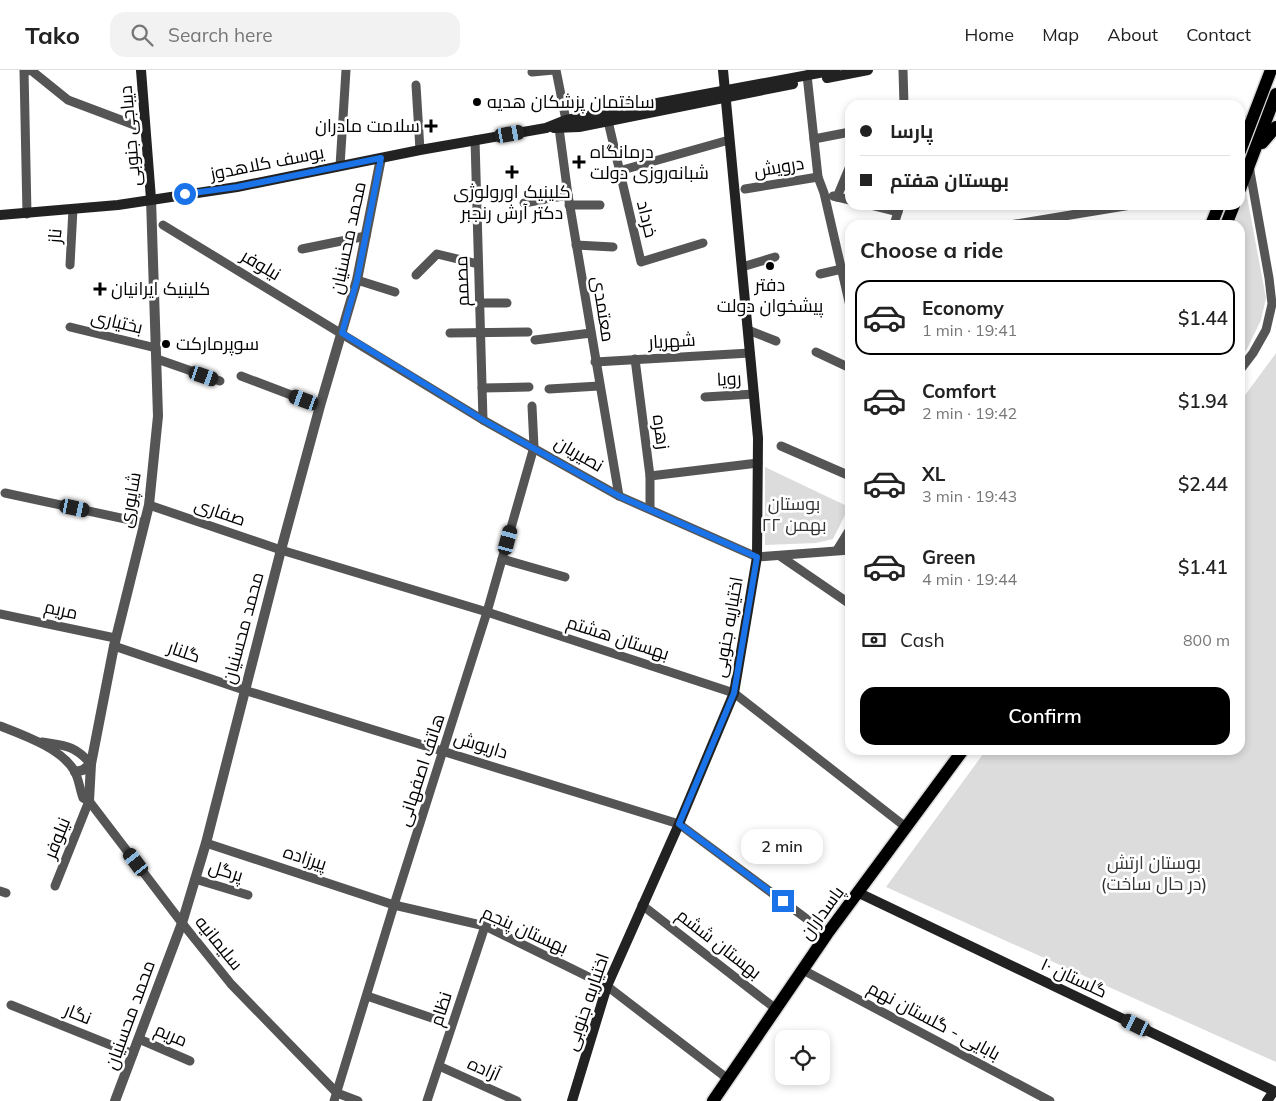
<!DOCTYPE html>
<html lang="en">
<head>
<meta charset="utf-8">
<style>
	:root { --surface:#fff; --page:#f2f2f2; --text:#222; --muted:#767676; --line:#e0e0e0; --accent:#000 }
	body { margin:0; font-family:Mulish,Cairo,sans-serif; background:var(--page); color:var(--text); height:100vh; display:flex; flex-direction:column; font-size:19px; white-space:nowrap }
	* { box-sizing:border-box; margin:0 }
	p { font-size:16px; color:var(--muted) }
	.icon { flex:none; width:28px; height:28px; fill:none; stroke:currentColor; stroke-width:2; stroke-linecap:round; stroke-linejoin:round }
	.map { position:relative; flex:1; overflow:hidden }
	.sheet { position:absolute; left:845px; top:150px; width:400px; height:535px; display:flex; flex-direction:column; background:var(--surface); border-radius:15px; box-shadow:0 2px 8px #0003 }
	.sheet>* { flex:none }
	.guide { position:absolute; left:845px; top:30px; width:400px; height:110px; border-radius:15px; box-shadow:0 2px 8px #0003; display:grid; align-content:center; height:110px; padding:0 15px; background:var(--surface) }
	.controls { position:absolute; left:775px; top:960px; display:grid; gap:10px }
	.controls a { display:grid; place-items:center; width:55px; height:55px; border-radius:10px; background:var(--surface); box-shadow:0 2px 8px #0003; font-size:25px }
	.end { position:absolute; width:22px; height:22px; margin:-11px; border:6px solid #1a73e8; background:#fff; box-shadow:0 0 0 2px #fff }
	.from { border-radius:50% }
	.bubble { position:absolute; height:35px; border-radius:15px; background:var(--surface); box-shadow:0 2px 8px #0003; font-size:16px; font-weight:600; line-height:35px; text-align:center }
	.car { position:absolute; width:15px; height:30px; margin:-15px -8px; border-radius:6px; box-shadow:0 0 4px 1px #0007; background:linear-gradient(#222 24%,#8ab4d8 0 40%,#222 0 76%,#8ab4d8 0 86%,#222 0) }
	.guide b { display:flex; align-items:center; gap:18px; height:48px; font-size:19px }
	.guide b+b { border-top:1px solid var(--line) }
	.guide i { width:12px; height:12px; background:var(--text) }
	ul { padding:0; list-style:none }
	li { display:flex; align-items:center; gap:15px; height:75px; margin:0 10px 8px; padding:0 5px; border:2px solid transparent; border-radius:15px }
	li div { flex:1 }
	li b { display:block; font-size:19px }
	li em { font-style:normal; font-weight:600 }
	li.selected { border-color:var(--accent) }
	li>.icon { width:45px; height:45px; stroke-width:1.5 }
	h2 { padding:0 15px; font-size:22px; line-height:60px }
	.pay { display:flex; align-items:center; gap:12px; height:55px; padding:0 15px; font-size:19px }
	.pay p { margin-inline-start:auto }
	.cta { display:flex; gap:10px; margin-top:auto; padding:10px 15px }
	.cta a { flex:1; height:58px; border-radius:15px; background:var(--accent); color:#fff; font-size:20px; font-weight:600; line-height:58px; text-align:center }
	header { display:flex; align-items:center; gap:30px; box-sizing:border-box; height:70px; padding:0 25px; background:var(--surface); border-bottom:1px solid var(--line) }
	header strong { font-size:24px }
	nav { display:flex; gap:28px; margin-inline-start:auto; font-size:18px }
	.search { width:350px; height:45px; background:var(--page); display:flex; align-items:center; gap:12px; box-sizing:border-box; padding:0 18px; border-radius:15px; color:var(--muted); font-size:19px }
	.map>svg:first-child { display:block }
	.green { fill:#dcdcdc }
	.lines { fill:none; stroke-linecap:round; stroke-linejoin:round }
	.primary-casing { stroke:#dbdbdb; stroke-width:15 }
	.minor { stroke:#555; stroke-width:9 }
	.tertiary { stroke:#555; stroke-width:10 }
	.secondary { stroke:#222; stroke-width:10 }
	.primary { stroke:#000; stroke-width:12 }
	.route { stroke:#1a73e8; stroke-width:6 }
	.poi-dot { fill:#000; stroke:#fff; stroke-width:2 }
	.labels { text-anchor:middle; stroke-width:5; stroke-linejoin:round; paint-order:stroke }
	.poi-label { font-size:18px; fill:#000; stroke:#fff; text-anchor:start }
	.street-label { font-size:18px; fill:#000; stroke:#fff }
	.park-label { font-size:18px; fill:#333; stroke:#fff }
</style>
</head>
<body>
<header>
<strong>Tako</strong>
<div class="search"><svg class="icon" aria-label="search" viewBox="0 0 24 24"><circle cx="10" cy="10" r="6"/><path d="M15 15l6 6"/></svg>Search here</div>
<nav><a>Home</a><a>Map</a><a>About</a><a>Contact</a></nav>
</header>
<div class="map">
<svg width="1276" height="1031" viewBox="0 0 1276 1031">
	<rect width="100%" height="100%" fill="#fff"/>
	<g class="green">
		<path d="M 1245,116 L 1266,228 L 1261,250 L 1247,279 L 1240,288 L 1240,155 L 1230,155 L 1240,135 L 1240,129 Z"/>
		<path d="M 1276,283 L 1276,992 L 886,817 L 986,680 L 1240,680 L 1240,332 Z"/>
		<path d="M 765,397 L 849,437 L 833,469 L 816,473 L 765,475 Z"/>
	</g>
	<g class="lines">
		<defs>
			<g id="primary">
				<path d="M 1262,73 L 1276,57"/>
				<path d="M 1240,81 L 1271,0"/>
				<path d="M 1240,119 L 1276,24"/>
				<path d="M 1211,155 L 1219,135"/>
				<path d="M 1226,155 L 1234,135"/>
				<path d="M 713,1031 L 827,864 L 963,680"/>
			</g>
		</defs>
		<use href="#primary" class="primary-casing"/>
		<g class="minor">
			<path d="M 24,0 L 27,144"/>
			<path d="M 25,0 L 32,1 L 68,30 L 145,59"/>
			<path d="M 556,0 L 566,50"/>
			<path d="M 903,0 L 904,35"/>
			<path d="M 532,2 L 554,0"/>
			<path d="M 807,5 L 818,107 L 824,123 L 850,236"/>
			<path d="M 416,15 L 420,80"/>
			<path d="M 608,51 L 641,192 L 703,173"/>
			<path d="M 559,58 L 568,125 L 619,426"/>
			<path d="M 814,69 L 850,62"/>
			<path d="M 475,70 L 483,350"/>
			<path d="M 340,96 L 346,0"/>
			<path d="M 619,101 L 729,70"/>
			<path d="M 745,119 L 818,107"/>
			<path d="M 833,126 L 850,130"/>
			<path d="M 837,127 L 850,96"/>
			<path d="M 524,133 L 568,125"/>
			<path d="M 569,135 L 600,135"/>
			<path d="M 870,135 L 898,142"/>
			<path d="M 163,155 L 483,350 L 619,426 L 757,487 L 850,480"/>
			<path d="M 894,155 L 900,135"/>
			<path d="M 1010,155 L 1131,135"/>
			<path d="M 576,175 L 613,177"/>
			<path d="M 302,179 L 366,166"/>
			<path d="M 70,195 L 73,139"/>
			<path d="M 742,197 L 775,187"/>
			<path d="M 820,204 L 842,199"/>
			<path d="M 416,205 L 437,184 L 478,194"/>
			<path d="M 357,210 L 395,222"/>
			<path d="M 479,233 L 507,233"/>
			<path d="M 70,257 L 156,278"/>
			<path d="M 748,260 L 776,271"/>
			<path d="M 450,263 L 528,262"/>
			<path d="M 535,270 L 591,263"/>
			<path d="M 816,282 L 850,298"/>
			<path d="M 157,289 L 220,311"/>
			<path d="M 635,289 L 650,406 L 650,439"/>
			<path d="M 595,292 L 750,283"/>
			<path d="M 1240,300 L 1253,283 L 1266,260 L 1272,234 L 1269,208 L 1249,96"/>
			<path d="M 241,306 L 320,336"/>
			<path d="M 482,318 L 529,317"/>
			<path d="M 549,319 L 599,316"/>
			<path d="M 705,327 L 754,324"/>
			<path d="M 781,376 L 850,406"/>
			<path d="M 650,406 L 758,393"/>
			<path d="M 5,423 L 144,453"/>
			<path d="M 149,435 L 281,480 L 487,542 L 734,623 L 907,758"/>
			<path d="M 837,480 L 850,459"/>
			<path d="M 780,486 L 850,534"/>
			<path d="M 502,489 L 565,507"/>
			<path d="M 0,544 L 115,568"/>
			<path d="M 114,576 L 244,620 L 679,754 L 827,864"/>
			<path d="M 0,656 C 23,665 63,679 75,702 C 79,710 80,720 83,728 L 89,731 L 182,853 L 231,914 L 337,1023 L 358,1031"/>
			<path d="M 42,672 C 66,676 74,675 91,694"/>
			<path d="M 206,773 L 394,835 L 485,856 L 607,916 L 728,1009"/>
			<path d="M 195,809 L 248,825"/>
			<path d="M 55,816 L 89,731"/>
			<path d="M 0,821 L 6,823"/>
			<path d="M 642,835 L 776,939"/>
			<path d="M 803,900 L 1050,1031"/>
			<path d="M 367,926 L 435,949"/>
			<path d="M 11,935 L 133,984"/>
			<path d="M 139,969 L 190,991"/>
			<path d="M 439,996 L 517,1031"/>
			<path d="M 334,1031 L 394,835 L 487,542 L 534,377 L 532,336"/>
			<path d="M 427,1031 L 485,856"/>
		</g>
		<g class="tertiary">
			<path d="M 75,702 L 83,700 L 91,694"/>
			<path d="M 89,731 L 91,694 L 114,576 L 149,435 L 158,346 L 151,129"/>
			<path d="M 115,1031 L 182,853 L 206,773 L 281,480 L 320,336 L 357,210 L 381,88"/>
		</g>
		<g class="secondary">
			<path d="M 141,0 L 151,129"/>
			<path d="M 827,8 L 868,0"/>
			<path d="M 554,58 L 579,57 L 793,14"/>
			<path d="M 0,145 L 118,135 L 237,117 L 420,80 L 546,58 L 566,50 L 835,0"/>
			<path d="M 859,823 L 1274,1021 L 1267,1031"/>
			<path d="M 572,1031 L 607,916 L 679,754 L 734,623 L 757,487 L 758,368 L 723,0"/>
		</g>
		<use href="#primary" class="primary"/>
	</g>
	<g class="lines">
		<path class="route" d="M 185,124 L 237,117 L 381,88 L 357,210 L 342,263 L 483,350 L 619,426 L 757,487 L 734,623 L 679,754 L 783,831"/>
	</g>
	<g class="poi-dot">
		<circle cx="477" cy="32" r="5"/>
		<path d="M428.5 48.5h5v5h5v5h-5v5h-5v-5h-5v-5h5z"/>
		<path d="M576.5 84.5h5v5h5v5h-5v5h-5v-5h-5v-5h5z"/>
		<path d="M509.5 94.5h5v5h5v5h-5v5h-5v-5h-5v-5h5z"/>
		<circle cx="770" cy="196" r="5"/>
		<path d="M97.5 211.5h5v5h5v5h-5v5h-5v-5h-5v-5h5z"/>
		<circle cx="166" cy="274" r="5"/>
	</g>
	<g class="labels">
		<g class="poi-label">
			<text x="487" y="38">ساختمان پزشکان هدیه</text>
			<text x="420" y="62" text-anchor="end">سلامت مادران</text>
			<text x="590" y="88">درمانگاه<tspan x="590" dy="21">شبانه‌روزی دولت</tspan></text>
			<text x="512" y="128" text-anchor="middle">کلینیک اورولوژی<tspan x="512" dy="21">دکتر آرش رنجبر</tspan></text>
			<text x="770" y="221" text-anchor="middle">دفتر<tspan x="770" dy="21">پیشخوان دولت</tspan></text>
			<text x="111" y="225">کلینیک ایرانیان</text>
			<text x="176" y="280">سوپرمارکت</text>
		</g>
		<g class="street-label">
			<text transform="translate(130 66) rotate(-95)" y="6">دیباجی جنوبی</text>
			<text transform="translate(267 93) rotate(-11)" y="6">یوسف کلاهدوز</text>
			<text transform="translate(779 97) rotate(-9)" y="6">درویش</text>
			<text transform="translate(647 149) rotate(76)" y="6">خرداد</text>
			<text transform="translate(55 166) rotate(-86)" y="6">ناز</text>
			<text transform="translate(348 168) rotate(-78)" y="6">محمد محسنیان</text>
			<text transform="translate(261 195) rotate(31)" y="6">نیلوفر</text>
			<text transform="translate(462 211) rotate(-92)" y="6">مصمم</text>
			<text transform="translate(603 239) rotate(81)" y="6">معتمدی</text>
			<text transform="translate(117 252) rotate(13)" y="6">بختیاری</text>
			<text transform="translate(672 271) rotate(-3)" y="6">شهریار</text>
			<text transform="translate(729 309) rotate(-3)" y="6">رویا</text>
			<text transform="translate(661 362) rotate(82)" y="6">زهره</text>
			<text transform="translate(579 384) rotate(30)" y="6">نصیریان</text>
			<text transform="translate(130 430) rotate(-80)" y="6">شاپوری</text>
			<text transform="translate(220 442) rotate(19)" y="6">صفاری</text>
			<text transform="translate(61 540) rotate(12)" y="6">مریم</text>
			<text transform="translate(728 557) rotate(-80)" y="6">اختیاریه جنوبی</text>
			<text transform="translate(243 558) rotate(-75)" y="6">محمد محسنیان</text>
			<text transform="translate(618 568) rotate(18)" y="6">بهستان هشتم</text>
			<text transform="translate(184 582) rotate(19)" y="6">گلنار</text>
			<text transform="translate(481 675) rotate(17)" y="6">داریوش</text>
			<text transform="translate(421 700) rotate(-72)" y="6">هاتف اصفهانی</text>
			<text transform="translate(57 768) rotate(-68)" y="6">نیلوفر</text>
			<text transform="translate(305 788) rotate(18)" y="6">پیرزاده</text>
			<text transform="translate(226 801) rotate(17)" y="6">پرگل</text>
			<text transform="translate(822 843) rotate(-54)" y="6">پاسداران</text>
			<text transform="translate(525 860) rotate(24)" y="6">بهستان پنجم</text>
			<text transform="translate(219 873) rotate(51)" y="6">سلیمانیه</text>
			<text transform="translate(719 874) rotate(38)" y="6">بهستان ششم</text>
			<text transform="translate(1074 908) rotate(25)" y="6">گلستان ۱۰</text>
			<text transform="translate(587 932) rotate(-71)" y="6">اختیاریه جنوبی</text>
			<text transform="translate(441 939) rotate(-72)" y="6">نظام</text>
			<text transform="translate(78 944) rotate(22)" y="6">نگار</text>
			<text transform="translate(130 945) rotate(-70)" y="6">محمد محسنیان</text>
			<text transform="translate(934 951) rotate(28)" y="6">بابایی - گلستان نهم</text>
			<text transform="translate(171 965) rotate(23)" y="6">مریم</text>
			<text transform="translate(484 999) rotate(24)" y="6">آزاده</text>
		</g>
		<g class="park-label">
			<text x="794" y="440">بوستان<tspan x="794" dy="21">۲۲ بهمن</tspan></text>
			<text x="1154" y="799">بوستان ارتش<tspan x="1154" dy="21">(در حال ساخت)</tspan></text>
		</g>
	</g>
</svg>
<div class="controls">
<a><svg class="icon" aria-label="locate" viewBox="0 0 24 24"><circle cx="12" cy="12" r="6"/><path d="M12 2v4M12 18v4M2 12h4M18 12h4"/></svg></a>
</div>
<i class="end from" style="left:185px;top:124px"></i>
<i class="end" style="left:783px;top:831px"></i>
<div class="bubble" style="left:741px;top:759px;width:82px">2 min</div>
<i class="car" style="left:510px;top:64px;rotate:80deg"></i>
<i class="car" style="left:204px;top:306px;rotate:109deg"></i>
<i class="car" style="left:304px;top:330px;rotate:290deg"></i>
<i class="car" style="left:75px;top:438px;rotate:102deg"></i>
<i class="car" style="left:508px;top:470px;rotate:15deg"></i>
<i class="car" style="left:136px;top:792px;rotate:323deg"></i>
<i class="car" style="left:1136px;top:955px;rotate:296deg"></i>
<div class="guide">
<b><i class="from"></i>پارسا</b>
<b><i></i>بهستان هفتم</b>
</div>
<section class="sheet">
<h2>Choose a ride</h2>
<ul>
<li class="selected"><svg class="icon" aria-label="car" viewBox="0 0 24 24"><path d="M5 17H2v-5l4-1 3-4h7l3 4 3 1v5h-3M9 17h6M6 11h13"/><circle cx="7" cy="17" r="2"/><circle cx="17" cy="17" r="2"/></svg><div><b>Economy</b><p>1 min · 19:41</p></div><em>$1.44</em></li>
<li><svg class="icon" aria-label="car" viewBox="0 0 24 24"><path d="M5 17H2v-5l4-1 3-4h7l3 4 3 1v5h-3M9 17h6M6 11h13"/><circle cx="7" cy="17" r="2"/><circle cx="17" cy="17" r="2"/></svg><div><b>Comfort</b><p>2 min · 19:42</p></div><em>$1.94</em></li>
<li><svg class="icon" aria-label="car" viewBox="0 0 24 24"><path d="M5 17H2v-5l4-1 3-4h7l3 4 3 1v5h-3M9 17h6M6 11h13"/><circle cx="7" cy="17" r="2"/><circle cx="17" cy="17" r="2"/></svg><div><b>XL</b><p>3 min · 19:43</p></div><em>$2.44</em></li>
<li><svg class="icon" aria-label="car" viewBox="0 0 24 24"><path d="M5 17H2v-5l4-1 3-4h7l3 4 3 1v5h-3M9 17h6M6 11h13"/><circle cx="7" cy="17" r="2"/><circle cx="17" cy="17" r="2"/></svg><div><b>Green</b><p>4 min · 19:44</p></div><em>$1.41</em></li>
</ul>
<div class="pay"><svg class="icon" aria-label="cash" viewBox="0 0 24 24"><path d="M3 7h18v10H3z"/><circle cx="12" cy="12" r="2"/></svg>Cash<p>800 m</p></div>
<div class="cta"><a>Confirm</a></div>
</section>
</div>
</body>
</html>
